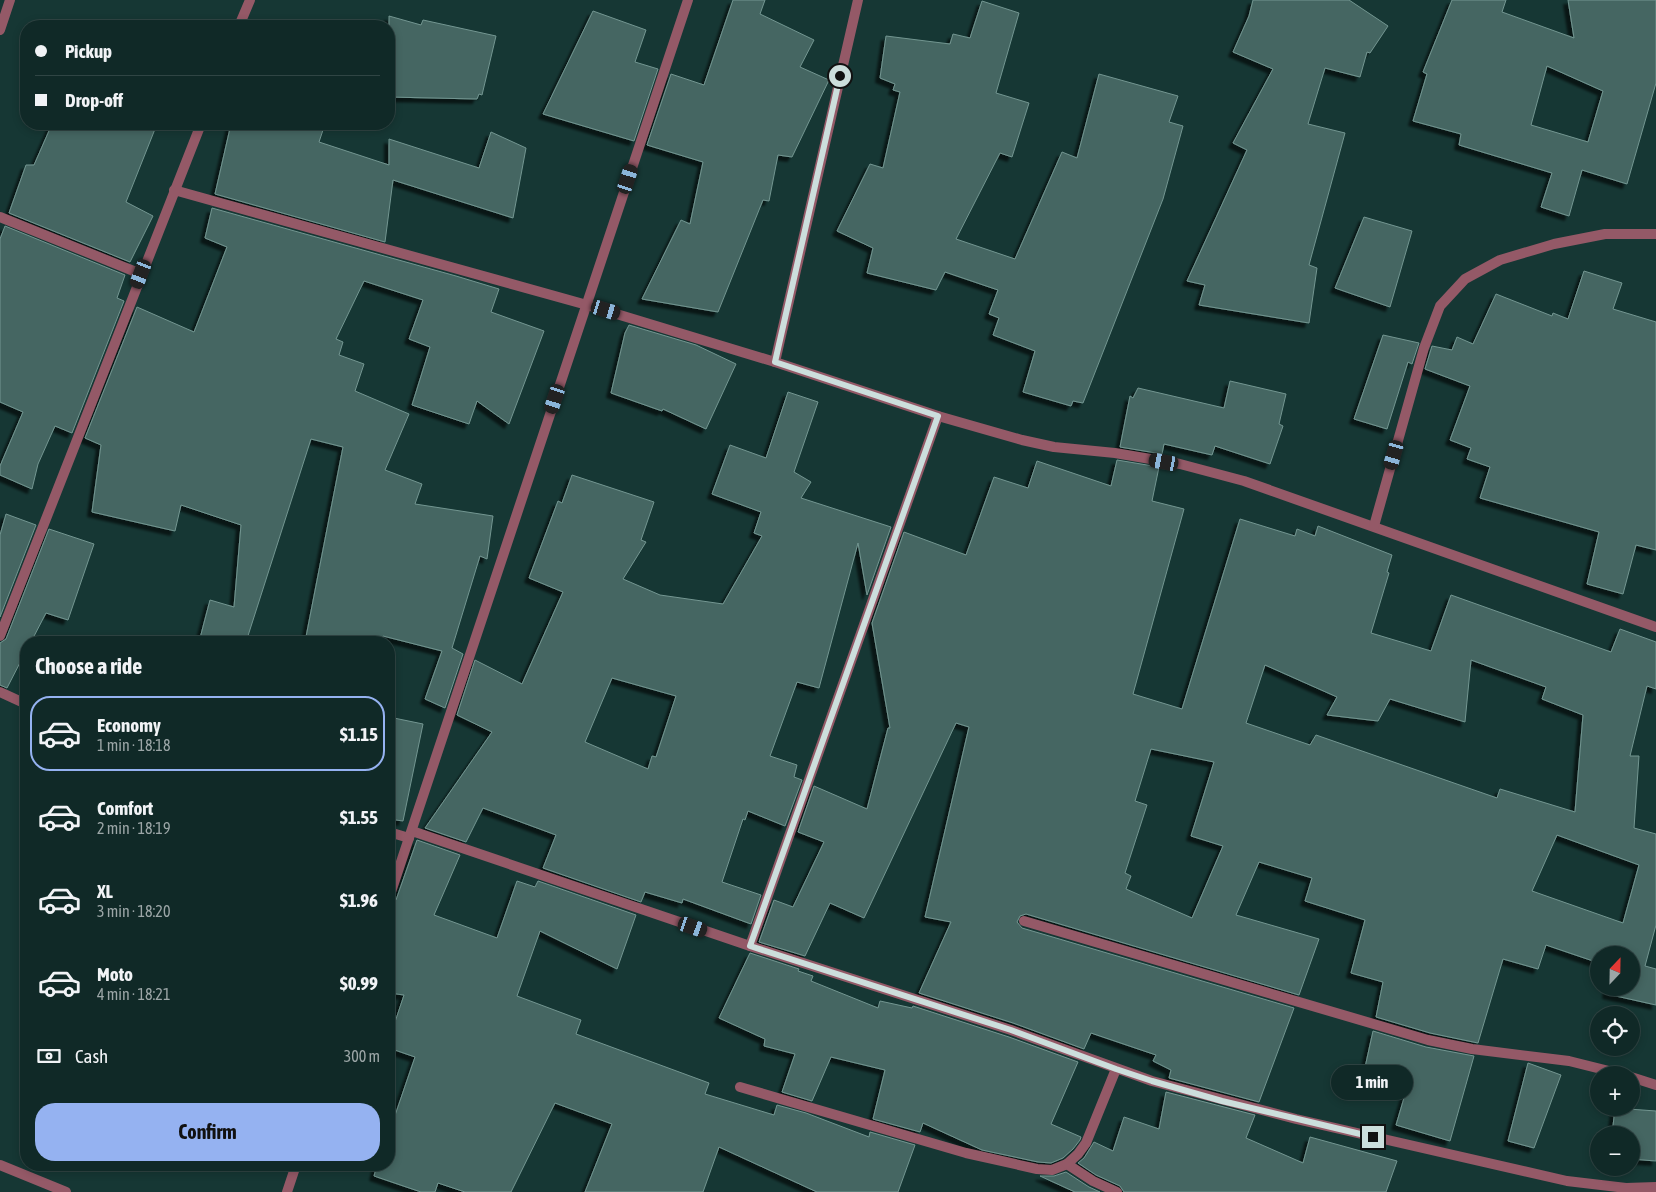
<!DOCTYPE html>
<html lang="en">
<head>
<meta charset="utf-8">
<style>
	:root { --surface:#102927; --page:#19312f; --text:#f1f3f6; --muted:#9ca6a7; --line:#304544; --accent:#95b2f1 }
	body { margin:0; font-family:"Asap Condensed",sans-serif; background:var(--page); color:var(--text); height:100vh; display:flex; flex-direction:column; font-size:19px; white-space:nowrap }
	* { box-sizing:border-box; margin:0 }
	p { font-size:16px; color:var(--muted) }
	.icon { flex:none; width:28px; height:28px; fill:none; stroke:currentColor; stroke-width:2; stroke-linecap:round; stroke-linejoin:round }
	.map { position:relative; flex:1; overflow:hidden }
	.drawer { position:absolute; left:20px; top:636px; width:375px; height:535px; display:flex; flex-direction:column; background:var(--surface); border-radius:20px; box-shadow:0 2px 8px #0003,0 0 0 1px var(--line) }
	.drawer>* { flex:none }
	.banner { position:absolute; left:20px; top:20px; width:375px; height:110px; border-radius:20px; box-shadow:0 2px 8px #0003,0 0 0 1px var(--line); display:grid; align-content:center; height:110px; padding:0 15px; background:var(--surface) }
	.needle { width:32px; rotate:22deg }
	.tools { position:absolute; left:1590px; top:946px; display:grid; gap:10px }
	.tools a { display:grid; place-items:center; width:50px; height:50px; border-radius:50%; background:var(--surface); box-shadow:0 2px 8px #0003,0 0 0 1px var(--line); font-size:25px }
	.end { position:absolute; width:22px; height:22px; margin:-11px; border:6px solid #ccdedc; background:#111; box-shadow:0 0 0 2px #111 }
	.from { border-radius:50% }
	.bubble { position:absolute; height:35px; border-radius:18px; background:var(--surface); box-shadow:0 2px 8px #0003,0 0 0 1px var(--line); font-size:16px; font-weight:700; line-height:35px; text-align:center }
	.car { position:absolute; width:15px; height:30px; margin:-15px -8px; border-radius:6px; box-shadow:0 0 4px 1px #0007; background:linear-gradient(#222 24%,#8ab4d8 0 40%,#222 0 76%,#8ab4d8 0 86%,#222 0) }
	.banner b { display:flex; align-items:center; gap:18px; height:48px; font-size:19px }
	.banner b+b { border-top:1px solid var(--line) }
	.banner i { width:12px; height:12px; background:var(--text) }
	ul { padding:0; list-style:none }
	li { display:flex; align-items:center; gap:15px; height:75px; margin:0 10px 8px; padding:0 5px; border:2px solid transparent; border-radius:20px }
	li div { flex:1 }
	li b { display:block; font-size:19px }
	li em { font-style:normal; font-weight:700 }
	li.active { border-color:var(--accent) }
	li>.icon { width:45px; height:45px; stroke-width:1.5 }
	h2 { padding:0 15px; font-size:22px; line-height:60px }
	.pay { display:flex; align-items:center; gap:12px; height:55px; padding:0 15px; font-size:19px }
	.pay p { margin-inline-start:auto }
	.button { display:flex; gap:10px; margin-top:auto; padding:10px 15px }
	.button a { flex:1; height:58px; border-radius:20px; background:var(--accent); color:#111; font-size:20px; font-weight:700; line-height:58px; text-align:center }
	.map>svg:first-child { display:block }
	.building { fill:#456662; stroke:#739691; fill-rule:evenodd; filter:url(#shadow) }
	.lines { fill:none; stroke-linecap:round; stroke-linejoin:round }
	.street { stroke:#945967; stroke-width:10 }
	.route { stroke:#ccdedc; stroke-width:6 }
</style>
</head>
<body>
<div class="map">
<svg width="1656" height="1192" viewBox="0 0 1656 1192">
	<defs>
		<filter id="shadow"><feDropShadow dx="-4.5" dy="4.5" stdDeviation="1" flood-color="#0009"/></filter>
	</defs>
	<rect width="100%" height="100%" fill="#163734"/>
	<g class="building">
		<path d="M 733,0 L 765,0 L 760,14 L 814,40 L 800,67 L 829,80 L 792,157 L 778,155 L 769,201 L 763,200 L 718,312 L 642,299 L 681,220 L 690,224 L 703,162 L 647,145 L 671,74 L 704,85 Z"/>
		<path d="M 1253,0 L 1349,0 L 1388,26 L 1370,53 L 1367,52 L 1360,77 L 1325,68 L 1308,124 L 1345,133 L 1309,265 L 1317,268 L 1309,323 L 1199,305 L 1205,285 L 1187,281 L 1247,150 L 1233,143 L 1273,69 L 1233,52 L 1249,16 Z"/>
		<path d="M 1452,0 L 1506,0 L 1502,12 L 1574,38 L 1568,0 L 1656,0 L 1656,83 L 1627,184 L 1582,170 L 1569,216 L 1541,207 L 1552,173 L 1459,145 L 1461,134 L 1413,121 L 1427,74 L 1423,72 ZM 1547,66 L 1603,91 L 1588,142 L 1531,125 Z"/>
		<path d="M 982,1 L 1019,13 L 996,93 L 1029,103 L 1012,157 L 1000,153 L 956,239 L 1015,259 L 1062,152 L 1077,158 L 1099,74 L 1178,96 L 1169,122 L 1183,126 L 1163,199 L 1083,403 L 1073,401 L 1071,406 L 1023,392 L 1035,351 L 993,335 L 999,318 L 989,314 L 998,290 L 945,272 L 936,290 L 867,273 L 873,248 L 837,231 L 870,164 L 883,168 L 900,92 L 893,90 L 895,84 L 880,78 L 886,36 L 950,44 L 953,34 L 970,38 Z"/>
		<path d="M 593,11 L 646,30 L 635,62 L 658,69 L 634,141 L 543,114 Z"/>
		<path d="M 389,16 L 421,25 L 423,20 L 496,36 L 482,95 L 479,94 L 477,99 L 389,97 Z"/>
		<path d="M 52,124 L 157,124 L 126,202 L 153,216 L 130,262 L 9,213 L 26,165 L 34,165 Z"/>
		<path d="M 231,124 L 325,124 L 319,142 L 389,165 L 389,139 L 479,168 L 491,132 L 526,148 L 513,218 L 393,180 L 385,242 L 215,194 Z"/>
		<path d="M 212,208 L 456,276 L 499,289 L 491,312 L 544,331 L 509,424 L 477,401 L 469,424 L 412,405 L 430,347 L 409,339 L 423,300 L 364,281 L 336,339 L 343,342 L 339,355 L 364,364 L 355,391 L 409,414 L 385,470 L 422,484 L 415,504 L 493,516 L 487,559 L 480,556 L 452,648 L 463,654 L 445,708 L 425,699 L 442,651 L 383,636 L 380,642 L 305,642 L 343,447 L 311,439 L 246,642 L 199,642 L 210,600 L 234,607 L 241,525 L 181,505 L 175,531 L 92,512 L 101,445 L 85,438 L 137,307 L 194,332 L 227,247 L 205,238 Z"/>
		<path d="M 1364,217 L 1412,231 L 1390,307 L 1335,288 Z"/>
		<path d="M 5,226 L 125,275 L 117,298 L 124,301 L 72,433 L 55,426 L 38,464 L 32,489 L 0,475 L 0,466 L 23,412 L 0,402 L 0,239 Z"/>
		<path d="M 1584,271 L 1622,283 L 1613,309 L 1656,322 L 1656,550 L 1636,545 L 1623,594 L 1587,584 L 1599,532 L 1480,498 L 1490,467 L 1467,459 L 1471,448 L 1450,440 L 1470,386 L 1425,369 L 1432,346 L 1452,350 L 1457,337 L 1473,344 L 1496,294 L 1552,316 L 1553,313 L 1568,319 Z"/>
		<path d="M 629,325 L 696,345 L 736,364 L 706,429 L 663,409 L 662,411 L 611,393 L 625,333 Z"/>
		<path d="M 1383,335 L 1419,343 L 1412,364 L 1408,362 L 1387,429 L 1354,419 Z"/>
		<path d="M 1230,381 L 1286,394 L 1279,424 L 1283,426 L 1270,464 L 1215,446 L 1212,455 L 1164,444 L 1162,454 L 1120,447 L 1130,396 L 1133,398 L 1138,388 L 1224,408 Z"/>
		<path d="M 788,392 L 818,402 L 794,472 L 811,482 L 801,498 L 891,527 L 867,595 L 858,543 L 819,688 L 797,682 L 770,756 L 797,765 L 794,777 L 802,780 L 785,826 L 748,811 L 745,820 L 743,819 L 722,882 L 761,895 L 751,924 L 683,899 L 682,903 L 645,892 L 641,902 L 543,868 L 556,835 L 483,808 L 466,842 L 425,828 L 492,732 L 457,715 L 475,660 L 522,684 L 563,592 L 529,578 L 558,501 L 562,503 L 572,475 L 654,502 L 641,540 L 646,542 L 623,579 L 660,595 L 723,604 L 762,536 L 754,533 L 761,512 L 712,494 L 730,445 L 766,458 ZM 612,678 L 676,696 L 656,757 L 652,756 L 648,769 L 585,742 Z"/>
		<path d="M 1117,460 L 1159,467 L 1152,501 L 1184,509 L 1133,694 L 1182,709 L 1240,519 L 1295,536 L 1297,529 L 1315,536 L 1318,526 L 1392,555 L 1387,572 L 1389,573 L 1371,633 L 1431,651 L 1451,595 L 1611,652 L 1620,629 L 1656,642 L 1656,689 L 1647,686 L 1630,756 L 1639,756 L 1634,828 L 1656,834 L 1656,925 L 1645,966 L 1656,969 L 1656,1005 L 1607,994 L 1608,988 L 1631,988 L 1631,955 L 1599,955 L 1599,963 L 1546,945 L 1538,969 L 1503,959 L 1478,1043 L 1430,1033 L 1376,1017 L 1383,982 L 1351,973 L 1365,920 L 1305,901 L 1312,878 L 1259,862 L 1236,915 L 1319,939 L 1299,995 L 1026,914 L 1020,916 L 1017,922 L 1022,928 L 1294,1008 L 1259,1102 L 1169,1078 L 1171,1070 L 1153,1061 L 1156,1055 L 1091,1033 L 1084,1049 L 1013,1023 L 919,993 L 951,922 L 925,917 L 969,727 L 956,723 L 864,918 L 830,903 L 805,956 L 759,942 L 774,900 L 793,907 L 824,842 L 798,832 L 814,786 L 867,809 L 888,728 L 890,728 L 872,623 L 904,532 L 966,555 L 994,477 L 1028,488 L 1037,461 L 1111,486 ZM 1471,660 L 1546,687 L 1542,699 L 1583,715 L 1575,812 L 1500,789 L 1497,798 L 1316,735 L 1310,745 L 1246,723 L 1265,665 L 1337,697 L 1327,715 L 1378,721 L 1390,699 L 1465,722 ZM 1151,749 L 1214,762 L 1191,836 L 1223,846 L 1192,918 L 1126,889 L 1131,876 L 1125,873 L 1147,805 L 1135,801 ZM 1557,835 L 1639,865 L 1623,923 L 1532,891 Z"/>
		<path d="M 6,514 L 36,525 L 0,617 L 0,535 Z"/>
		<path d="M 49,529 L 94,544 L 68,620 L 46,613 L 31,642 L 26,642 L 26,651 L 7,688 L 0,685 L 0,643 L 6,639 Z"/>
		<path d="M 389,717 L 423,724 L 403,821 L 389,819 Z"/>
		<path d="M 417,840 L 460,855 L 434,915 L 497,938 L 517,881 L 535,887 L 538,881 L 636,915 L 617,969 L 540,931 L 517,996 L 581,1020 L 576,1034 L 709,1083 L 705,1094 L 774,1115 L 777,1105 L 806,1113 L 869,1137 L 870,1132 L 915,1145 L 898,1192 L 817,1192 L 719,1147 L 703,1192 L 585,1192 L 612,1124 L 555,1103 L 511,1192 L 465,1192 L 438,1183 L 435,1192 L 421,1192 L 374,1176 L 377,1165 L 389,1165 L 389,1133 L 415,1057 L 389,1048 L 389,1040 L 404,995 L 389,993 L 389,905 L 393,903 L 396,900 Z"/>
		<path d="M 750,953 L 799,969 L 798,971 L 813,976 L 811,981 L 878,1008 L 880,1001 L 912,1008 L 913,1006 L 1009,1037 L 1078,1062 L 1051,1124 L 1081,1137 L 1080,1140 L 1073,1149 L 1063,1158 L 1051,1163 L 1038,1162 L 982,1150 L 923,1123 L 920,1132 L 873,1119 L 885,1070 L 831,1057 L 812,1101 L 782,1092 L 795,1054 L 764,1046 L 765,1039 L 719,1018 Z"/>
		<path d="M 1373,1031 L 1426,1047 L 1474,1056 L 1450,1141 L 1396,1125 L 1409,1081 L 1364,1072 Z"/>
		<path d="M 1528,1063 L 1561,1075 L 1534,1148 L 1508,1141 Z"/>
		<path d="M 1166,1092 L 1255,1115 L 1246,1138 L 1303,1163 L 1310,1137 L 1397,1161 L 1386,1192 L 1124,1192 L 1120,1186 L 1096,1175 L 1078,1163 L 1084,1158 L 1094,1142 L 1113,1151 L 1124,1117 L 1159,1129 Z"/>
		<path d="M 1615,1108 L 1656,1111 L 1656,1161 L 1631,1159 L 1631,1135 L 1612,1135 Z"/>
		<path d="M 1066,1172 L 1089,1187 L 1100,1192 L 1075,1192 L 1040,1176 L 1054,1176 Z"/>
	</g>
	<g class="lines">
		<g class="street">
			<path d="M 239,26 L 250,0"/>
			<path d="M 0,30 L 10,0"/>
			<path d="M 174,190 L 587,305 L 775,362 L 938,416 L 1022,440 L 1054,447 L 1115,453 L 1180,464 L 1244,481 L 1656,627"/>
			<path d="M 0,217 L 141,274"/>
			<path d="M 775,362 L 858,0"/>
			<path d="M 1374,526 L 1424,348 L 1440,306 L 1465,279 L 1500,260 L 1554,244 L 1605,234 L 1656,234"/>
			<path d="M 0,636 L 201,124"/>
			<path d="M 0,692 L 26,704"/>
			<path d="M 412,831 L 750,946 L 1011,1030 L 1152,1081 L 1296,1119 L 1567,1181 L 1626,1188 L 1656,1187"/>
			<path d="M 389,832 L 409,838"/>
			<path d="M 389,898 L 688,0"/>
			<path d="M 1024,921 L 1428,1040 L 1472,1049 L 1569,1061 L 1625,1075"/>
			<path d="M 750,946 L 938,416"/>
			<path d="M 1631,1077 L 1656,1085"/>
			<path d="M 740,1087 L 966,1153 L 1037,1169 L 1052,1170 L 1067,1164 L 1078,1154 L 1086,1143 L 1116,1069"/>
			<path d="M 1067,1164 L 1093,1181 L 1117,1192"/>
			<path d="M 0,1165 L 66,1192"/>
			<path d="M 287,1192 L 296,1165"/>
		</g>
	</g>
	<g class="lines">
		<path class="route" d="M 840,76 L 775,362 L 938,416 L 750,946 L 1011,1030 L 1116,1069 L 1152,1081 L 1222,1101 L 1373,1137"/>
	</g>
</svg>
<div class="tools">
<a><svg class="needle" viewBox="-14 -14 28 28"><path d="M0-13l5 13h-10z" fill="#e53935"/><path d="M0 13l5-13h-10z" fill="#9ca6a7"/></svg></a>
<a><svg class="icon" aria-label="locate" viewBox="0 0 24 24"><circle cx="12" cy="12" r="6"/><path d="M12 2v4M12 18v4M2 12h4M18 12h4"/></svg></a>
<a>+</a>
<a>−</a>
</div>
<i class="end from" style="left:840px;top:76px"></i>
<i class="end" style="left:1373px;top:1137px"></i>
<div class="bubble" style="left:1331px;top:1065px;width:82px">1 min</div>
<i class="car" style="left:628px;top:179px;rotate:18deg"></i>
<i class="car" style="left:141px;top:274px;rotate:201deg"></i>
<i class="car" style="left:606px;top:310px;rotate:107deg"></i>
<i class="car" style="left:555px;top:399px;rotate:198deg"></i>
<i class="car" style="left:1394px;top:455px;rotate:196deg"></i>
<i class="car" style="left:1164px;top:462px;rotate:280deg"></i>
<i class="car" style="left:693px;top:927px;rotate:109deg"></i>
<div class="banner">
<b><i class="from"></i>Pickup</b>
<b><i></i>Drop-off</b>
</div>
<section class="drawer">
<h2>Choose a ride</h2>
<ul>
<li class="active"><svg class="icon" aria-label="car" viewBox="0 0 24 24"><path d="M5 17H2v-5l4-1 3-4h7l3 4 3 1v5h-3M9 17h6M6 11h13"/><circle cx="7" cy="17" r="2"/><circle cx="17" cy="17" r="2"/></svg><div><b>Economy</b><p>1 min · 18:18</p></div><em>$1.15</em></li>
<li><svg class="icon" aria-label="car" viewBox="0 0 24 24"><path d="M5 17H2v-5l4-1 3-4h7l3 4 3 1v5h-3M9 17h6M6 11h13"/><circle cx="7" cy="17" r="2"/><circle cx="17" cy="17" r="2"/></svg><div><b>Comfort</b><p>2 min · 18:19</p></div><em>$1.55</em></li>
<li><svg class="icon" aria-label="car" viewBox="0 0 24 24"><path d="M5 17H2v-5l4-1 3-4h7l3 4 3 1v5h-3M9 17h6M6 11h13"/><circle cx="7" cy="17" r="2"/><circle cx="17" cy="17" r="2"/></svg><div><b>XL</b><p>3 min · 18:20</p></div><em>$1.96</em></li>
<li><svg class="icon" aria-label="car" viewBox="0 0 24 24"><path d="M5 17H2v-5l4-1 3-4h7l3 4 3 1v5h-3M9 17h6M6 11h13"/><circle cx="7" cy="17" r="2"/><circle cx="17" cy="17" r="2"/></svg><div><b>Moto</b><p>4 min · 18:21</p></div><em>$0.99</em></li>
</ul>
<div class="pay"><svg class="icon" aria-label="cash" viewBox="0 0 24 24"><path d="M3 7h18v10H3z"/><circle cx="12" cy="12" r="2"/></svg>Cash<p>300 m</p></div>
<div class="button"><a>Confirm</a></div>
</section>
</div>
</body>
</html>
